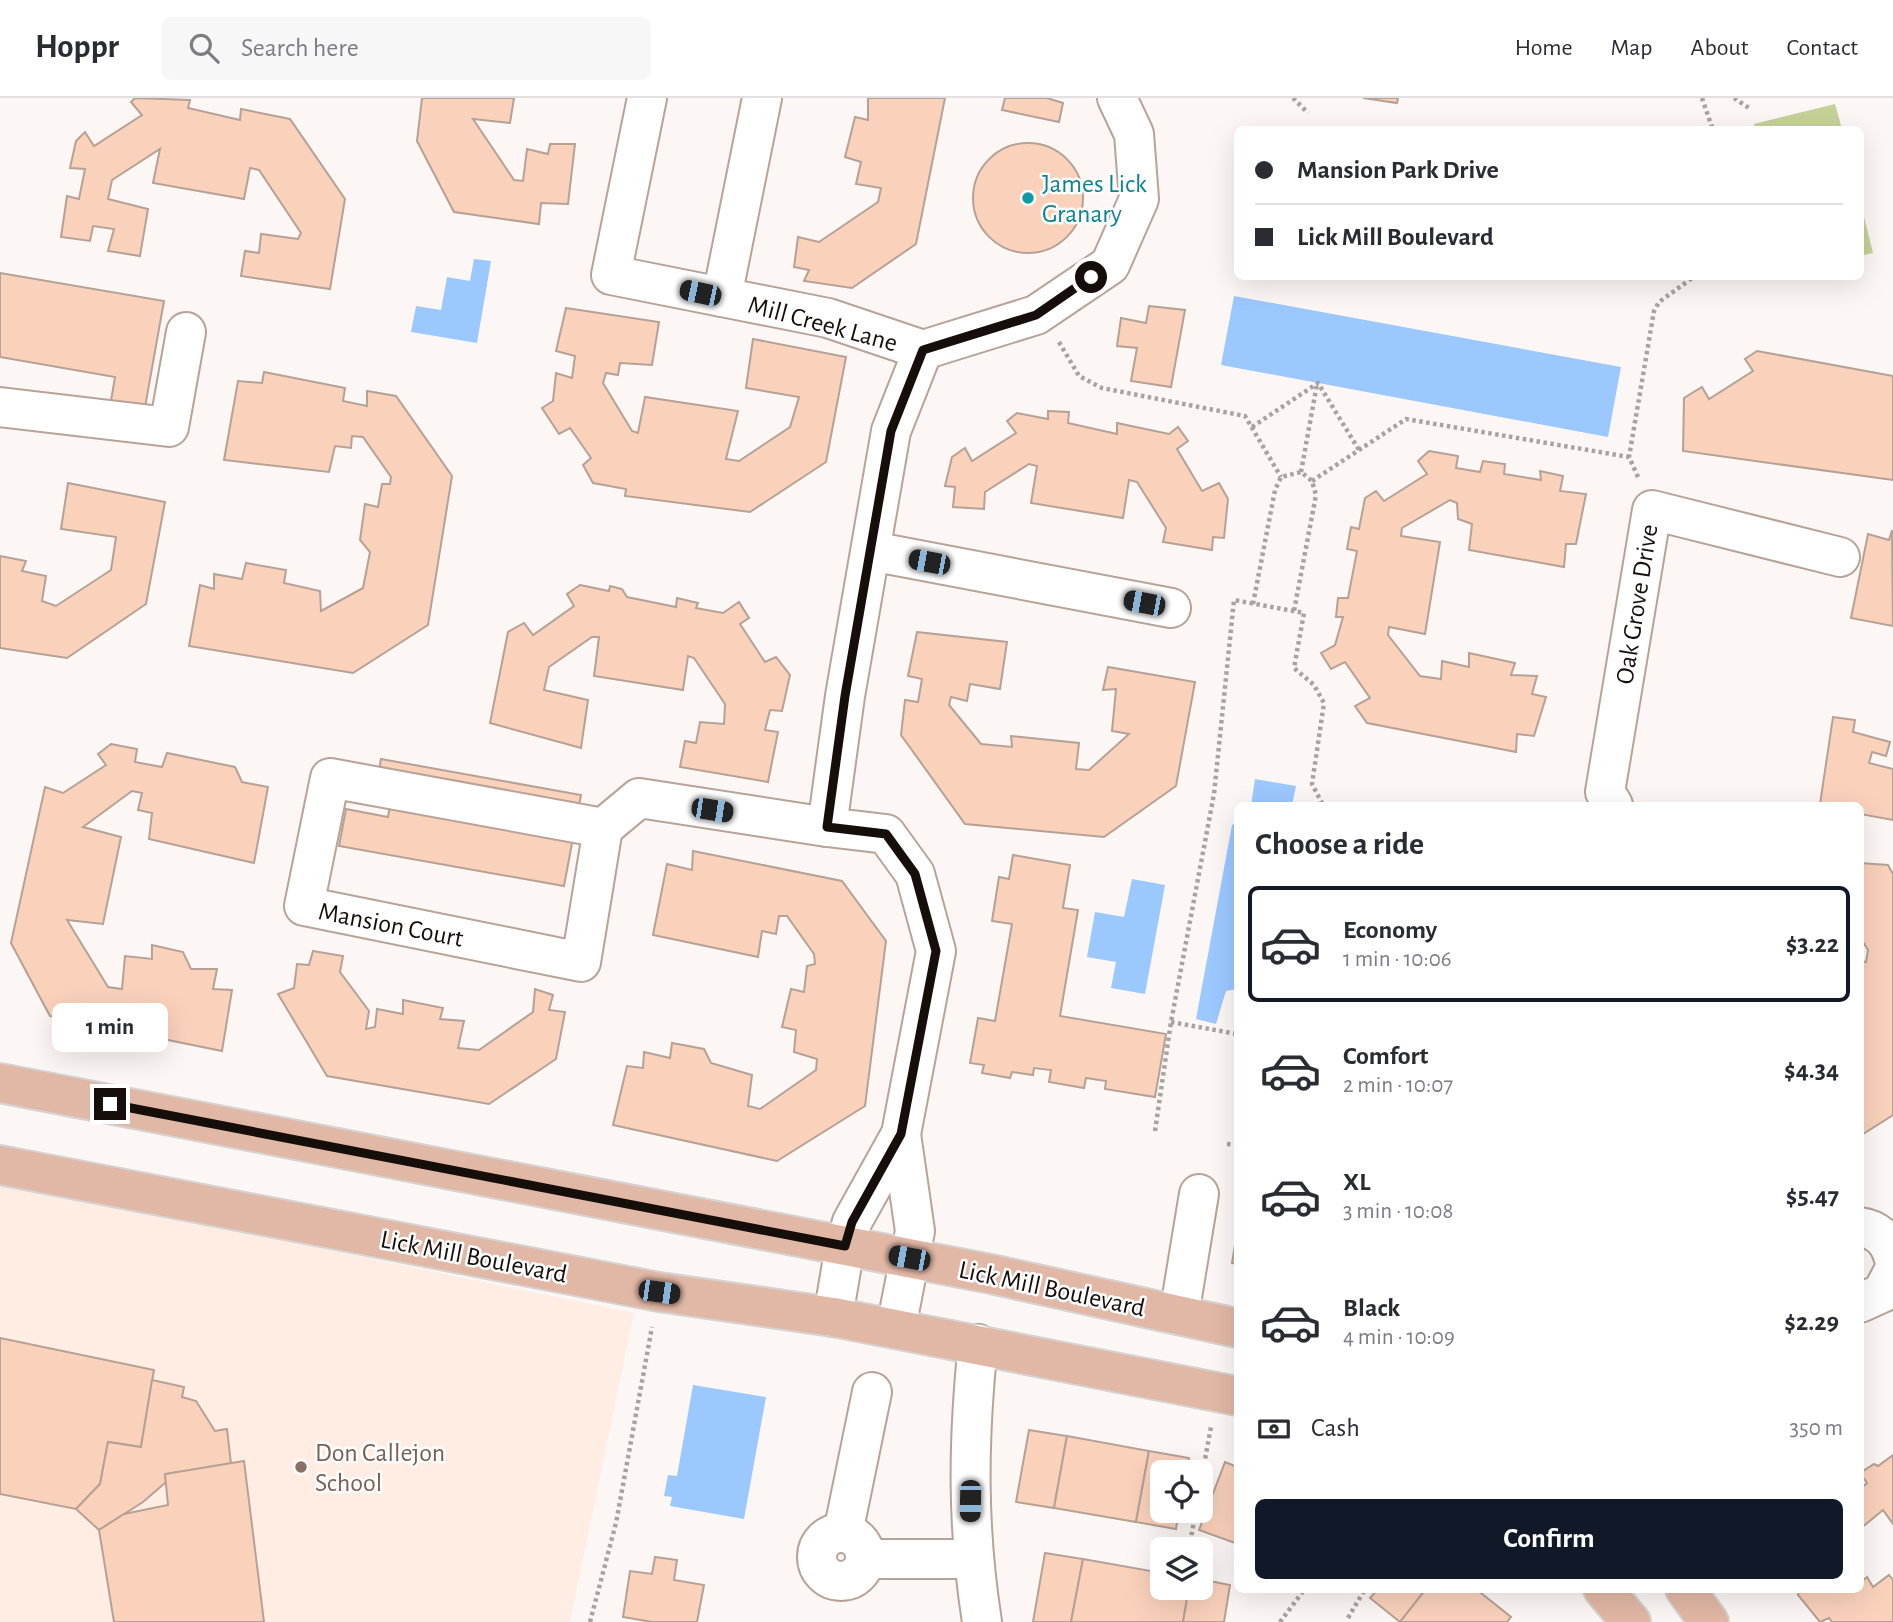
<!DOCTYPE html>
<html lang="en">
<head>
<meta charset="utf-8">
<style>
	:root { --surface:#fff; --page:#f7f7f7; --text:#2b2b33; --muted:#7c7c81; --line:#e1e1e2; --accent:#111827 }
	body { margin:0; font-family:"Alegreya Sans",sans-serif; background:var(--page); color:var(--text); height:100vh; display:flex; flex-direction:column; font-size:26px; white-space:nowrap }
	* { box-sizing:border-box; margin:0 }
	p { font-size:23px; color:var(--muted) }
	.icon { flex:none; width:38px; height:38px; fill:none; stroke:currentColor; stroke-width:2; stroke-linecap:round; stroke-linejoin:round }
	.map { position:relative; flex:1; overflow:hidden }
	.side { position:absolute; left:1234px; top:704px; width:630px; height:791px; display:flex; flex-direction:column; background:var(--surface); border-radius:10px; box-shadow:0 7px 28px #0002 }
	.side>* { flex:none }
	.guide { position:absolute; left:1234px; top:28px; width:630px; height:154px; border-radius:10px; box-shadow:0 7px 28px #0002; display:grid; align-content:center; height:154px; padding:0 21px; background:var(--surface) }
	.tools { position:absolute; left:1150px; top:1362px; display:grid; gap:14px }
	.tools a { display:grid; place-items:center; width:63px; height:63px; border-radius:10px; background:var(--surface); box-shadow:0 7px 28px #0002; font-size:35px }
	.end { position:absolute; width:32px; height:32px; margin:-16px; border:9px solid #150e0a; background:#fff; box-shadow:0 0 0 4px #fff }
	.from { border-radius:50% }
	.bubble { position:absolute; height:49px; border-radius:10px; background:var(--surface); box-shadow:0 7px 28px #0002; font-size:23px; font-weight:700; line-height:49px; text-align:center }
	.car { position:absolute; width:21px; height:42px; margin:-21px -10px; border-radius:9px; box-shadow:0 0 5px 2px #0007; background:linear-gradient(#222 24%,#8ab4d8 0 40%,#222 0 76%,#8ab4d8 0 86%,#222 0) }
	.guide b { display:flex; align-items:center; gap:24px; height:66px; font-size:26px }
	.guide b+b { border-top:2px solid var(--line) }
	.guide i { width:18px; height:18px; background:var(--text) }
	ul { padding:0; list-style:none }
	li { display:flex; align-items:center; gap:21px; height:116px; margin:0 14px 10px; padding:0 7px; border:4px solid transparent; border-radius:10px }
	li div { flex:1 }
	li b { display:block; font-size:26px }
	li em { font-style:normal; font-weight:700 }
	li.current { border-color:var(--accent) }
	li>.icon { width:63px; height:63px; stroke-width:1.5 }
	h2 { padding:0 21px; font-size:32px; line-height:84px }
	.pay { display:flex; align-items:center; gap:18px; height:77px; padding:0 21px; font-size:26px }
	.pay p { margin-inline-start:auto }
	.action { display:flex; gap:14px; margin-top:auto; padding:14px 21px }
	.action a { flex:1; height:80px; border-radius:10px; background:var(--accent); color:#fff; font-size:28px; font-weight:700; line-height:80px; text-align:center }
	header { display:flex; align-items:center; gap:42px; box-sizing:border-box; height:98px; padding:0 35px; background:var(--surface); border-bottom:2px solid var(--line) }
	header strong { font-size:33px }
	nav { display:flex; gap:38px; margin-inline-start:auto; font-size:24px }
	.search { width:490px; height:63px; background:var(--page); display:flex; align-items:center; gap:18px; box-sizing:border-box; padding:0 24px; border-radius:10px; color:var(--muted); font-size:26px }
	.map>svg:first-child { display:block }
	.built { fill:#ffede3 }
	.green { fill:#c6d199 }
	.water { fill:#9bc8ff }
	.building { fill:#fad1bb; stroke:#b5a196; stroke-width:2 }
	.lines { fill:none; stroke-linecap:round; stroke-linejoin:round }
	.minor-casing { stroke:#b7a398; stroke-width:42 }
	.major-casing { stroke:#d5d4d3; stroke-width:42 }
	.path { stroke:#a8a3a0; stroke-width:4.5; stroke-dasharray:3.5 3.5; stroke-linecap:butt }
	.minor { stroke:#fff; stroke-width:38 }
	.major { stroke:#e1b7a5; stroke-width:38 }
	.route { stroke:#150e0a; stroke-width:9 }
	.culture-dot { fill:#0f9aa8; stroke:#fff; stroke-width:2.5 }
	.education-dot { fill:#8d6e63; stroke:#fff; stroke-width:2.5 }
	.labels { text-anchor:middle; stroke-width:5; stroke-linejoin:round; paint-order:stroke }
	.culture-label { font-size:26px; fill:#0d838f; stroke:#fff; text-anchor:start }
	.street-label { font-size:26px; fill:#150e0a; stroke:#fff }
	.education-label { font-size:26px; fill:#785e54; stroke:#fff; text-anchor:start }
</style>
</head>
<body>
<header>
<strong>Hoppr</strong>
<div class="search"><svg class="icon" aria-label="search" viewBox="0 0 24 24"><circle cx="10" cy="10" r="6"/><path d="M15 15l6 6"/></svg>Search here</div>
<nav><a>Home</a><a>Map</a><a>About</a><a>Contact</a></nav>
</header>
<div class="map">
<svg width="1893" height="1524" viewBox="0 0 1893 1524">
	<rect width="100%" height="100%" fill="#fcf7f5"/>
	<path class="built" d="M 0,1084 L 634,1215 L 570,1524 L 0,1524 Z"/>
	<g class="green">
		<path d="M 1835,6 L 1842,31 L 1755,31 L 1754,26 Z"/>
		<path d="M 1860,103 L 1873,155 L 1860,158 Z"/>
	</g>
	<g class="water">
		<path d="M 474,161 L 491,163 L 477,245 L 411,234 L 416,208 L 441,212 L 447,179 L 470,183 Z"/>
		<path d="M 1234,198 L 1621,269 L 1608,339 L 1221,267 Z"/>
		<path d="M 1255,681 L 1296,688 L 1292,707 L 1251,707 Z"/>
		<path d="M 1237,724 L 1237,891 L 1226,893 L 1216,926 L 1196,921 L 1232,727 Z"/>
		<path d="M 1132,781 L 1165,787 L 1145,896 L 1111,890 L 1116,864 L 1087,859 L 1095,814 L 1124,819 Z"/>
		<path d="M 693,1287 L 766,1299 L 744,1421 L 670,1408 L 672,1399 L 664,1398 L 668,1377 L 677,1378 Z"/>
	</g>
	<g class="building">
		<path d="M 135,0 L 190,2 L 188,10 L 240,22 L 241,11 L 290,21 L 345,101 L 330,191 L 241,178 L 245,153 L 259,155 L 261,136 L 298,141 L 301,135 L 259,72 L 250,70 L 244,101 L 153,85 L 160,51 L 112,82 L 108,101 L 148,111 L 140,158 L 108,153 L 114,131 L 93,128 L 90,143 L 61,139 L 67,98 L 79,101 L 85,71 L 70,70 L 76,43 L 85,34 L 94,48 L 142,17 L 131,4 Z"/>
		<path d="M 422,0 L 514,0 L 510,25 L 473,21 L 514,82 L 523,83 L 527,51 L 548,56 L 550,46 L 575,46 L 568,106 L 541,105 L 539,126 L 454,114 L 417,43 Z"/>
		<path d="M 868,0 L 945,0 L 916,146 L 852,190 L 804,183 L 809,172 L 794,169 L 798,139 L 819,144 L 878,104 L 881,90 L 856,86 L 861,64 L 845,59 L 855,19 L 868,22 Z"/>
		<path d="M 1005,0 L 1047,0 L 1063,5 L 1059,24 L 1002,12 Z"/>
		<path d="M 1363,0 L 1398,0 L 1397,5 Z"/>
		<circle cx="1028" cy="100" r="55"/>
		<path d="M 0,175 L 164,203 L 145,309 L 111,303 L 115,279 L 0,259 Z"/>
		<path d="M 1149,208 L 1185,212 L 1171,289 L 1131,283 L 1137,250 L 1117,248 L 1121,220 L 1146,225 Z"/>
		<path d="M 566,210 L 659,224 L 652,267 L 620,265 L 618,277 L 606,275 L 603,285 L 632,333 L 638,335 L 645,299 L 738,313 L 726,361 L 739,363 L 790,329 L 799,299 L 746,290 L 753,241 L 846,259 L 826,364 L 750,414 L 625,398 L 626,391 L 593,385 L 583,367 L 591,360 L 570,330 L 559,336 L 542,310 L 553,303 L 556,275 L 572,280 L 575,258 L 556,253 Z"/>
		<path d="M 1757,253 L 1893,278 L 1893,382 L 1683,353 L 1684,300 L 1702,289 L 1709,301 L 1753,273 L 1745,261 Z"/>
		<path d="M 264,274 L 345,290 L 343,303 L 367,308 L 367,293 L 396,298 L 452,378 L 428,527 L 353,575 L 189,548 L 200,487 L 214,491 L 214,476 L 242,481 L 246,465 L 286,472 L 284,485 L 320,493 L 321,513 L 363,490 L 370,454 L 360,442 L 365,406 L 378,409 L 382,386 L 390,386 L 391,379 L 363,339 L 352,338 L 351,350 L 335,348 L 329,374 L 224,362 L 238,283 L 262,285 Z"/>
		<path d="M 1048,313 L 1069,314 L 1068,325 L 1117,336 L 1117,325 L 1169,336 L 1178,329 L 1188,343 L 1177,351 L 1202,393 L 1219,385 L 1228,401 L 1224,440 L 1213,439 L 1212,452 L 1163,444 L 1166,430 L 1137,384 L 1129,382 L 1123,420 L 1031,405 L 1037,368 L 1029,366 L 985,394 L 984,411 L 953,409 L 955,389 L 945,388 L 952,359 L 965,350 L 972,363 L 1016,335 L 1007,323 L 1017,315 L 1048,321 Z"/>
		<path d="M 1429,353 L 1458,358 L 1456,370 L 1480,374 L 1483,363 L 1505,366 L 1504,376 L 1541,382 L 1540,373 L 1563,378 L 1560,393 L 1586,396 L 1576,446 L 1566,446 L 1564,469 L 1469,452 L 1472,426 L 1458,421 L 1457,405 L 1450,402 L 1402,430 L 1401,438 L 1440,444 L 1425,536 L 1389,529 L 1388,537 L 1420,578 L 1441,581 L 1442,563 L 1469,569 L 1469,555 L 1515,565 L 1511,577 L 1537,578 L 1532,596 L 1546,599 L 1534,638 L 1517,636 L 1516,654 L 1367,625 L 1355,608 L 1370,600 L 1345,564 L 1331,571 L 1321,555 L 1335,547 L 1343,519 L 1336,519 L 1338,500 L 1348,500 L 1357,453 L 1347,451 L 1351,429 L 1359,431 L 1365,400 L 1376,393 L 1384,403 L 1427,376 L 1418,363 Z"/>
		<path d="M 68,385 L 165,404 L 146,506 L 67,560 L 0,550 L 0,458 L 26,463 L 22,473 L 46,478 L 42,503 L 56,508 L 111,472 L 116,439 L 61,431 Z"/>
		<path d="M 1892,432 L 1893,528 L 1851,520 L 1868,436 L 1889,442 Z"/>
		<path d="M 580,487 L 609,493 L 610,488 L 622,491 L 627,499 L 676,509 L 677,500 L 698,505 L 696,510 L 723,515 L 739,504 L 749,520 L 740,526 L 765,564 L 776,559 L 790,577 L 782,613 L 770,612 L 765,632 L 778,634 L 768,684 L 680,669 L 685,643 L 696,645 L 700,624 L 724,626 L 725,606 L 694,560 L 688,558 L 683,592 L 594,578 L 599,539 L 592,539 L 549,569 L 544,592 L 588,602 L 581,650 L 490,625 L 508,534 L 524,525 L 533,537 L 574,508 L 567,496 Z"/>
		<path d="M 917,534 L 1007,544 L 1000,591 L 970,586 L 967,603 L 951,599 L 949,607 L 981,646 L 1012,649 L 1011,638 L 1079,645 L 1076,671 L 1089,672 L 1129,636 L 1112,633 L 1116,591 L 1103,592 L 1108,569 L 1195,584 L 1176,688 L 1104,739 L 965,726 L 901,637 L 905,602 L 918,604 L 922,581 L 908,578 Z"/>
		<path d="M 1833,619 L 1855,622 L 1853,634 L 1890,644 L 1886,658 L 1872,654 L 1869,665 L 1893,671 L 1893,722 L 1860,716 L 1860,707 L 1820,706 Z"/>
		<path d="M 111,646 L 137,651 L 135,664 L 162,669 L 167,655 L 235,669 L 242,684 L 268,689 L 254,765 L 149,741 L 152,715 L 138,712 L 142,695 L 132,693 L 83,729 L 121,739 L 103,826 L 67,822 L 108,889 L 122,891 L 125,858 L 152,861 L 152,847 L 183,854 L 191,871 L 217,871 L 213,891 L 232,892 L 222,953 L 50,918 L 11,845 L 45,689 L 63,695 L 106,667 L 98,656 Z"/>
		<path d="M 381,661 L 581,697 L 564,788 L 339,748 L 346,711 L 388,719 L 393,691 L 376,688 Z"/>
		<path d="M 693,753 L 842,783 L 886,843 L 865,1008 L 777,1063 L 613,1027 L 627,968 L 643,970 L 644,954 L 670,960 L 672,945 L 704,951 L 711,965 L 752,977 L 748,1008 L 760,1011 L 816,972 L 817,961 L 794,954 L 796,932 L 782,929 L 791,891 L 804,894 L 807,868 L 815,866 L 814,856 L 787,818 L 779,818 L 776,836 L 762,833 L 758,859 L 653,837 L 667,766 L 692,772 Z"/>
		<path d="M 1013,757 L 1070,767 L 1063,810 L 1078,812 L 1060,918 L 1166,936 L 1155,999 L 1105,991 L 1106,983 L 1086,980 L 1084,990 L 1049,984 L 1051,972 L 1034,970 L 1033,977 L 1012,974 L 1010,980 L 982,975 L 984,967 L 970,965 L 978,920 L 995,923 L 1012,826 L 992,823 L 999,779 L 1009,781 Z"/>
		<path d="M 1860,765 L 1888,767 L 1893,776 L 1893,1017 L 1860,1038 L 1860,863 L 1866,864 L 1868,852 L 1860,839 Z"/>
		<path d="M 313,853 L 343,858 L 340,874 L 369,913 L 366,931 L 375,929 L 377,911 L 403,916 L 403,902 L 443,910 L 440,921 L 464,923 L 458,950 L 479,952 L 533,914 L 535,891 L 553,897 L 549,912 L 565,914 L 556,961 L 489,1006 L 327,978 L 278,896 L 294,890 L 297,866 L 309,867 Z"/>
		<path d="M 1237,1135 L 1237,1166 L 1232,1165 Z"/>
		<path d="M 0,1240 L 154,1272 L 141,1349 L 108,1344 L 100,1386 L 76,1411 L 0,1396 Z"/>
		<path d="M 152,1282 L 184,1289 L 182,1299 L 196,1303 L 215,1333 L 227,1331 L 231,1366 L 165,1376 L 166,1384 L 143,1404 L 99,1432 L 76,1411 L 100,1386 L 108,1344 L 141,1349 Z"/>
		<path d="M 1029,1332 L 1067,1338 L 1054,1410 L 1016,1404 Z"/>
		<path d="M 1067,1338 L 1149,1353 L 1136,1424 L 1054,1410 Z"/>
		<path d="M 1149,1353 L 1189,1360 L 1186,1374 L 1162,1374 L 1162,1412 L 1179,1412 L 1176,1431 L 1136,1424 Z"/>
		<path d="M 1893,1357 L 1893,1426 L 1883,1412 L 1860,1431 L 1860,1391 L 1867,1385 L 1860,1375 L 1874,1366 L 1878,1368 Z"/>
		<path d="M 244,1363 L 264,1524 L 114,1524 L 99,1432 L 124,1416 L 168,1407 L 165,1376 Z"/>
		<path d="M 1225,1364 L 1237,1369 L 1237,1438 L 1235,1445 L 1199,1432 Z"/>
		<path d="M 1045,1455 L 1083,1461 L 1071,1524 L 1033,1524 Z"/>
		<path d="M 655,1459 L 677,1462 L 674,1482 L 704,1487 L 697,1524 L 652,1524 L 623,1519 L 630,1473 L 652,1476 Z"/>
		<path d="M 1083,1461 L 1162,1475 L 1162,1489 L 1189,1489 L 1183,1524 L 1071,1524 Z"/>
		<path d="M 1889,1477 L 1893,1482 L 1893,1524 L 1832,1524 L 1829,1520 L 1820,1524 L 1798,1497 L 1799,1491 L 1860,1491 L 1860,1485 L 1867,1479 L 1873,1489 Z"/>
		<path d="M 1200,1481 L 1230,1487 L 1224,1524 L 1183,1524 L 1189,1489 L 1200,1489 Z"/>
		<path d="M 1378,1491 L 1426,1491 L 1400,1524 L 1370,1500 Z"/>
		<path d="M 1426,1491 L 1476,1491 L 1511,1519 L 1507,1524 L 1400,1524 Z"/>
	</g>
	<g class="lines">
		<defs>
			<g id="minor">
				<path d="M 647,0 L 611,177 L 828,220 L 923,252"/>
				<path d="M 722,199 L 762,0"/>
				<path d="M 0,309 L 169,329 L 186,234"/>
				<path d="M 871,453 L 1171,510"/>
				<path d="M 1613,707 L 1605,694 L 1652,412 L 1840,459"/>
				<path d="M 603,730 L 330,680 L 304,808 L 581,864 L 603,730 L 639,700 L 827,729"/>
				<path d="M 1860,1129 C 1876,1131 1889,1142 1893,1158"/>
				<path d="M 1860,1205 L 1882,1195 L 1893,1174"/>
				<path d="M 1179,1217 L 1199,1096"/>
				<path d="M 833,1219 L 845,1148 L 852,1124 L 901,1036 L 936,853 L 915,776 L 886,736 L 827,729 L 845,598 L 891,333 L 923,252 L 1036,217 L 1110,167 L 1139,101 L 1134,36 L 1117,0"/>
				<path d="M 896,1230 L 915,1133 L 901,1036"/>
				<path d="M 978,1246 C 968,1343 967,1428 982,1524"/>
				<path d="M 843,1435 L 872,1294"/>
				<circle cx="841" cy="1459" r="24"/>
				<path d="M 866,1461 L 974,1461"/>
			</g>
			<g id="major">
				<path d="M 0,985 L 991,1176 L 1237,1230"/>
				<path d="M 0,1067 L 659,1194 L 833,1219 L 1237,1298"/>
				<path d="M 1603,1491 L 1631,1524"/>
				<path d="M 1685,1491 L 1709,1524"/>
			</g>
		</defs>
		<use href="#minor" class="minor-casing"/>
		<use href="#major" class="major-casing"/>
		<g class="path">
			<path d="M 1293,0 L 1308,15"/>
			<path d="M 1702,0 L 1713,32"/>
			<path d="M 1734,0 L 1749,10"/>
			<path d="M 1059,244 L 1079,278 L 1102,290 L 1245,318 L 1281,379"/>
			<path d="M 1252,329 L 1318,285 L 1359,352"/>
			<path d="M 1301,374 L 1317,286"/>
			<path d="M 1638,379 L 1629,359 L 1654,213 L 1659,204 L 1695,178"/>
			<path d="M 1312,383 L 1406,321 L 1629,359"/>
			<path d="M 1253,506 L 1275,392 L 1281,379 L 1301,374 L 1312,383 L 1316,397 L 1294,513"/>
			<path d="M 1171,924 L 1237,936"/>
			<path d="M 1155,1033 L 1171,924 L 1214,696 L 1234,502 L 1304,515 L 1294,570 L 1314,587 L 1324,605 L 1312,686 L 1323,707"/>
			<path d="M 1227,1046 L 1237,1047"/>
			<path d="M 1200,1388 L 1211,1329"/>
			<path d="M 1189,1451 L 1196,1412"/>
			<path d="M 1348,1520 L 1365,1491"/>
			<path d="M 590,1524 L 616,1425 L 652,1229"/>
			<path d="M 1280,1524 L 1304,1492"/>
		</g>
		<use href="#minor" class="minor"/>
		<use href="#major" class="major"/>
	</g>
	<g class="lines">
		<path class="route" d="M 110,1006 L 845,1148 L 852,1124 L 901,1036 L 936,853 L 915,776 L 886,736 L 827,729 L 845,598 L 891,333 L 923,252 L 1036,217 L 1091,179"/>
	</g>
	<circle class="culture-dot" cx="1028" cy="100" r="7"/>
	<circle class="education-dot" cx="301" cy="1369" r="7"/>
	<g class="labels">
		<g class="culture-label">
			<text x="1042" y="94">James Lick<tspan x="1042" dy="30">Granary</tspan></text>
		</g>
		<g class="street-label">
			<text transform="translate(823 225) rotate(15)" y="9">Mill Creek Lane</text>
			<text transform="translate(1636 506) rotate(-81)" y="9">Oak Grove Drive</text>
			<text transform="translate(391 826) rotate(11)" y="9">Mansion Court</text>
			<text transform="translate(474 1158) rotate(11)" y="9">Lick Mill Boulevard</text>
			<text transform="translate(1052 1190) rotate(12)" y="9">Lick Mill Boulevard</text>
		</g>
		<g class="education-label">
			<text x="315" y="1363">Don Callejon<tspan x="315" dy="30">School</tspan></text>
		</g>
	</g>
</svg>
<div class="tools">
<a><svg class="icon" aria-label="locate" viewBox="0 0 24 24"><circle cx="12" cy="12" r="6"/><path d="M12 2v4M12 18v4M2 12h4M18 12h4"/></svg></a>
<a><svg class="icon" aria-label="layers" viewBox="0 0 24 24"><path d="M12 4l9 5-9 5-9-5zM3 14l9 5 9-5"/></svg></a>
</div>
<i class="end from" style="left:1091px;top:179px"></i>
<i class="end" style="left:110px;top:1006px"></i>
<div class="bubble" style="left:52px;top:905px;width:116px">1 min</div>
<i class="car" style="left:700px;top:195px;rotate:282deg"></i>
<i class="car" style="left:929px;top:464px;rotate:281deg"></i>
<i class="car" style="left:1144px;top:505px;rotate:281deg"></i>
<i class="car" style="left:712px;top:712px;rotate:99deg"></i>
<i class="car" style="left:909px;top:1160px;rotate:281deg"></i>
<i class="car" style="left:659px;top:1194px;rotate:98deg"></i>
<i class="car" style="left:970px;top:1403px;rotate:181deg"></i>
<div class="guide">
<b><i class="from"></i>Mansion Park Drive</b>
<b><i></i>Lick Mill Boulevard</b>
</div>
<section class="side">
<h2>Choose a ride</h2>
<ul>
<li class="current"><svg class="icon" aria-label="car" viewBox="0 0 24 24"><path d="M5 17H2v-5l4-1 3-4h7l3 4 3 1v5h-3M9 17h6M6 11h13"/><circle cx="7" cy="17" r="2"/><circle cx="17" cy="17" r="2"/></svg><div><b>Economy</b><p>1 min · 10:06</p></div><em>$3.22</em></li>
<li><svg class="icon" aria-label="car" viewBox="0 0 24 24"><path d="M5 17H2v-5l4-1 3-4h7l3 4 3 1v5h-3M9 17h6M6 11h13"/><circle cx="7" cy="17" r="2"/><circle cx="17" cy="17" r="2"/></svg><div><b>Comfort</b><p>2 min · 10:07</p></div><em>$4.34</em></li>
<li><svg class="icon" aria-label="car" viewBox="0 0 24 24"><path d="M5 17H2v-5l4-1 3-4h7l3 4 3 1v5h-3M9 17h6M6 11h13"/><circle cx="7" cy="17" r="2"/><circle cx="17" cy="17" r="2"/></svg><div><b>XL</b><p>3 min · 10:08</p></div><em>$5.47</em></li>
<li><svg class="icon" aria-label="car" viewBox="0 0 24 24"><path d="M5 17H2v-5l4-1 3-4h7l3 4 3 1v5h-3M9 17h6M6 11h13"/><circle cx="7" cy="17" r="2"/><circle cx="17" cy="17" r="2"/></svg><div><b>Black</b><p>4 min · 10:09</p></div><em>$2.29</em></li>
</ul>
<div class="pay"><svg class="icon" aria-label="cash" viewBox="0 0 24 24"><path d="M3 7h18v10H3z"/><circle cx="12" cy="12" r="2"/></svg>Cash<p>350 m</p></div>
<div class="action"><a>Confirm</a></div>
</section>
</div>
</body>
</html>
